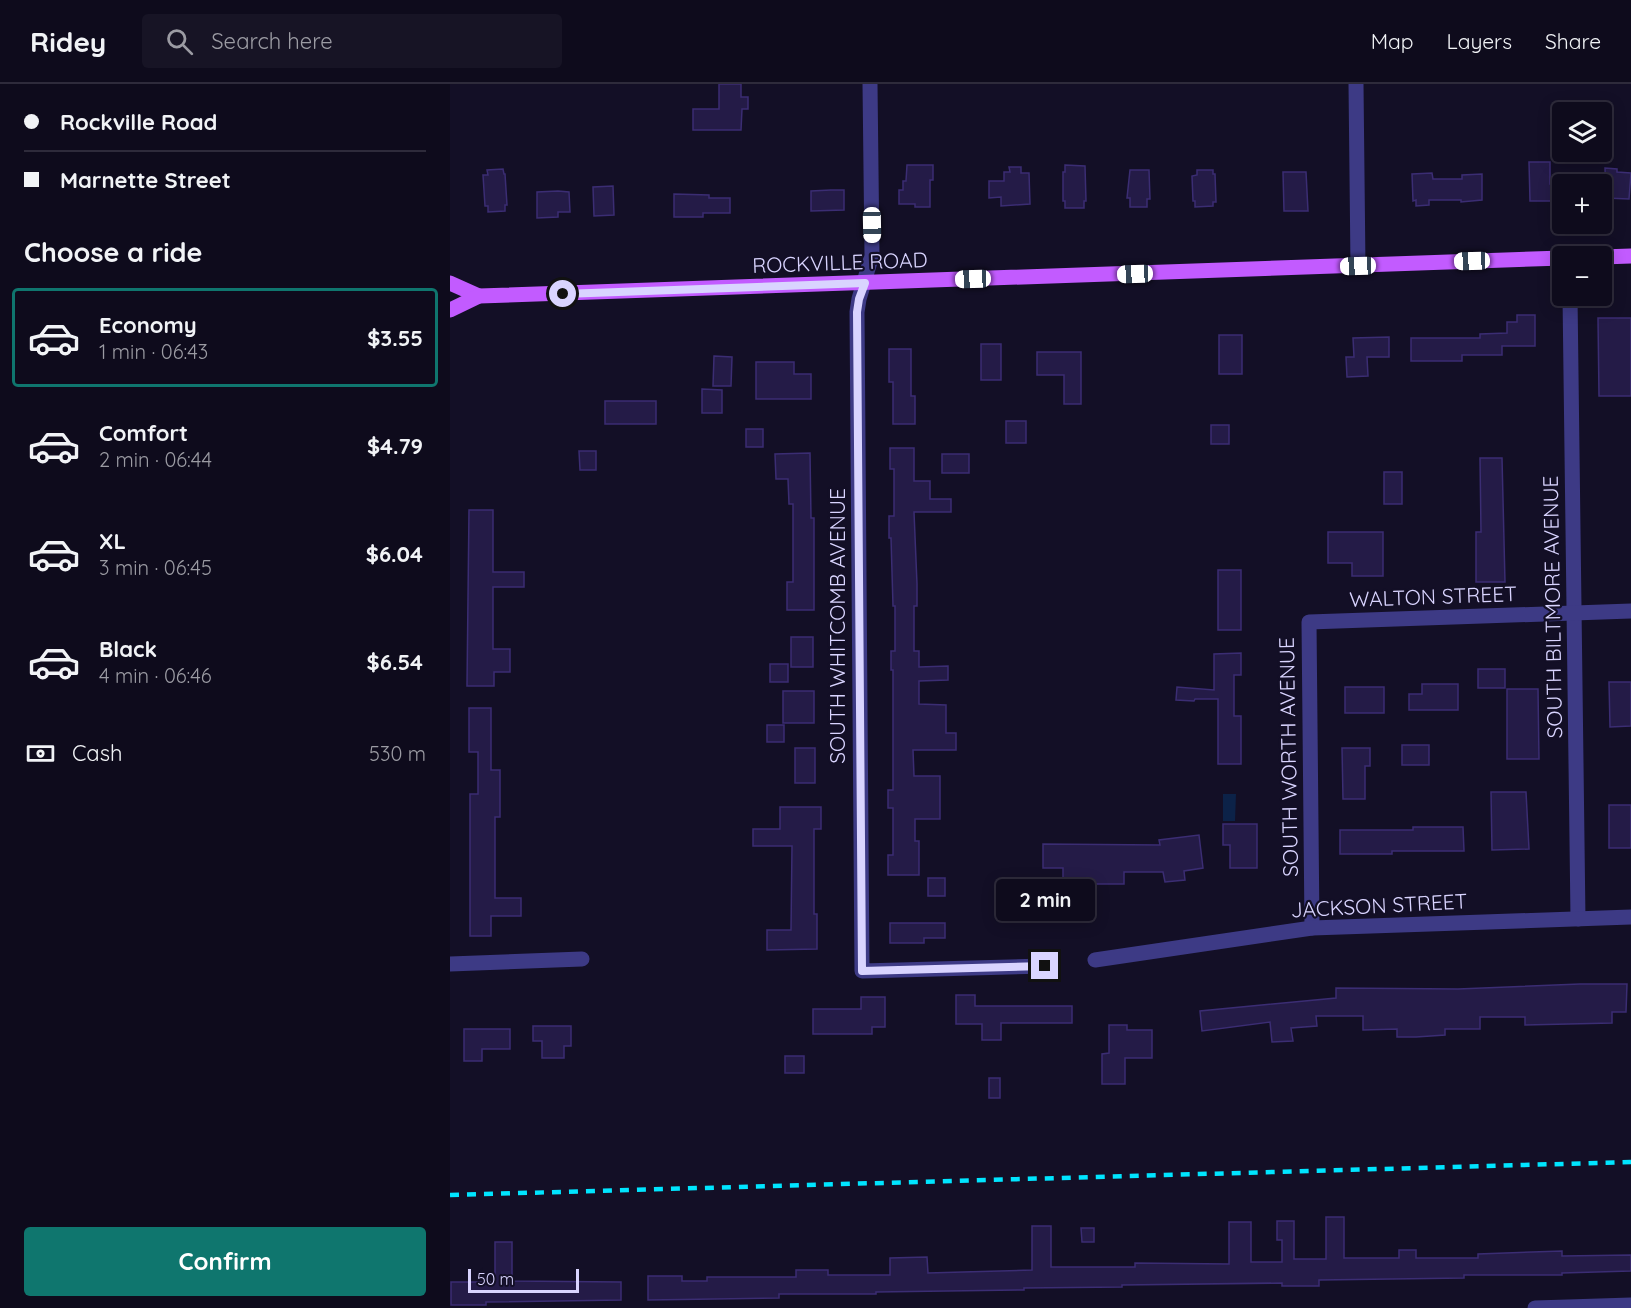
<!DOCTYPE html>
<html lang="en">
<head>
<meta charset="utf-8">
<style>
	:root { --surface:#0e0b1c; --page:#171425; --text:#f1f3f6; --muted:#9b9ba3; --line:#2e2b3b; --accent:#0f766e }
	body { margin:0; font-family:Quicksand,sans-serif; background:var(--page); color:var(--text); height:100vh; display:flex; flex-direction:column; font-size:22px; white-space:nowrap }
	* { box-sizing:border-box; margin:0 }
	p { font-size:20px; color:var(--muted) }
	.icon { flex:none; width:33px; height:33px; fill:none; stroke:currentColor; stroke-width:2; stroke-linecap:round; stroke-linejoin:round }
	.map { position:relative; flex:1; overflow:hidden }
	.panel { display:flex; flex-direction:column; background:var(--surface); width:450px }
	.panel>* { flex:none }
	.guide { display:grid; align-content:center; height:132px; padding:0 24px; background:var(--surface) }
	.tools { position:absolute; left:1102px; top:18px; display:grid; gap:12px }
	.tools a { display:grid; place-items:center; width:60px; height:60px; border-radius:6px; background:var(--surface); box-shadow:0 3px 15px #0003,0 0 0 2px var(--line); font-size:30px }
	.scale { position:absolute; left:18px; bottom:15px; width:111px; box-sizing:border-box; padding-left:6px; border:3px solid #d9d4ff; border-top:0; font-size:16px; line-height:21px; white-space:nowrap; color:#d9d4ff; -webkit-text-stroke:4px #130f26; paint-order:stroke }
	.end { position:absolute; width:27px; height:27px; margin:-14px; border:8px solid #d9d4ff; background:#111; box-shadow:0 0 0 3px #111 }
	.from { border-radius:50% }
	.bubble { position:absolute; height:42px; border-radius:6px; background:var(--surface); box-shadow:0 3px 15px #0003,0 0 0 2px var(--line); font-size:20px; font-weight:800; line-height:42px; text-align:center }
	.car { position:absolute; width:18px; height:36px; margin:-18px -9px; border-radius:8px; box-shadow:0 0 4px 2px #0007; background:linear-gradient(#fff 24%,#345 0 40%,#fff 0 76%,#345 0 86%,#fff 0) }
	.guide b { display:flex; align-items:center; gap:21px; height:57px; font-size:22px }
	.guide b+b { border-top:2px solid var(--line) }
	.guide i { width:15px; height:15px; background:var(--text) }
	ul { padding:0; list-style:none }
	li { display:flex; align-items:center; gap:18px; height:99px; margin:0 12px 9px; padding:0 12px; border:3px solid transparent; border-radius:6px }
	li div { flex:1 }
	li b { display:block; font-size:22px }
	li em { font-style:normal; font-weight:800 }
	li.selected { border-color:var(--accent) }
	li>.icon { width:54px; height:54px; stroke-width:1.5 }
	h2 { padding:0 24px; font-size:27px; line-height:72px }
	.pay { display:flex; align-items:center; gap:15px; height:66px; padding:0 24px; font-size:22px }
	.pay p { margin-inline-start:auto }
	.primary-button { display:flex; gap:12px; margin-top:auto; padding:12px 24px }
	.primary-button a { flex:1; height:69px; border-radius:6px; background:var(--accent); color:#fff; font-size:24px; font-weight:800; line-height:69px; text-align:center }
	header { display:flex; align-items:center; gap:36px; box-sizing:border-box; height:84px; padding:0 30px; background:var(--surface); border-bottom:2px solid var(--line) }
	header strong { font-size:28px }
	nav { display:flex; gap:33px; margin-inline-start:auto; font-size:21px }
	.search { width:420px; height:54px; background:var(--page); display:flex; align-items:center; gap:15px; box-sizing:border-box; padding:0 21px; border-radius:6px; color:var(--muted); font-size:22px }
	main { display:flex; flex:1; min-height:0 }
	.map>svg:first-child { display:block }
	.water { fill:#0c2248 }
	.building { fill:#241b47; stroke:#3b2d73; stroke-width:1.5 }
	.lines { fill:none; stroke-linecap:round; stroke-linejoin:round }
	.minor { stroke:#3d3a85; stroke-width:15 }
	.major { stroke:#c25bff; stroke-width:15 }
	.rail { stroke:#00e5ff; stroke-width:4.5; stroke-dasharray:9 8; stroke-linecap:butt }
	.route { stroke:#d9d4ff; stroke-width:8 }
	.labels { text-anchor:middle; stroke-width:4.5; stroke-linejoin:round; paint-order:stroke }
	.street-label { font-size:21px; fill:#d9d4ff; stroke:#130f26 }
</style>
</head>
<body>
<header>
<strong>Ridey</strong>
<div class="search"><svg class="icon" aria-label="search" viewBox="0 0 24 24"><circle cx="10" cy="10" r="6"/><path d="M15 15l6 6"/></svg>Search here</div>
<nav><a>Map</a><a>Layers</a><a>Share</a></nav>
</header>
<main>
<section class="panel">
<div class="guide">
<b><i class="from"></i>Rockville Road</b>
<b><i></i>Marnette Street</b>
</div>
<h2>Choose a ride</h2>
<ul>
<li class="selected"><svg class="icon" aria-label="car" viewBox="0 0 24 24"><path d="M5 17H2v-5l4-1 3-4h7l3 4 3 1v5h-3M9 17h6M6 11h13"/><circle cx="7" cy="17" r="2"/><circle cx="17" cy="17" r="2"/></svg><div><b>Economy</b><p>1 min · 06:43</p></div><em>$3.55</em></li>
<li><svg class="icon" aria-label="car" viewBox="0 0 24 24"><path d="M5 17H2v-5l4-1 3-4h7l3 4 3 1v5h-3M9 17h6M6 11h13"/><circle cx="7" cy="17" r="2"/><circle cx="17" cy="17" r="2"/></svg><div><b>Comfort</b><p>2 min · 06:44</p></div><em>$4.79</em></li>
<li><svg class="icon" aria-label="car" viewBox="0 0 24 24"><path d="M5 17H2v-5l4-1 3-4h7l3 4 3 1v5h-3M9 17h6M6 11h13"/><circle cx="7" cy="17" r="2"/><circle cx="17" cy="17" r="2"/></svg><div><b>XL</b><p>3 min · 06:45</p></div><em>$6.04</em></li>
<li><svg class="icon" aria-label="car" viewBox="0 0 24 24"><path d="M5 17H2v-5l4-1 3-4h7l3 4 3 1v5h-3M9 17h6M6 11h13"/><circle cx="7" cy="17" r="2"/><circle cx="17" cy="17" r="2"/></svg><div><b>Black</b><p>4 min · 06:46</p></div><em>$6.54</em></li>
</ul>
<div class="pay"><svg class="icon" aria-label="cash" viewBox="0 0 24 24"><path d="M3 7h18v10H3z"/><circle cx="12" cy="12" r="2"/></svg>Cash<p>530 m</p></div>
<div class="primary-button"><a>Confirm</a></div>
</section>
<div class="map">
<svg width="1181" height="1224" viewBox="0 0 1181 1224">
	<rect width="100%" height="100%" fill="#130f26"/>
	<path class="water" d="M 773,710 L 786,710 L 785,737 L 773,737 Z"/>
	<g class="building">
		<path d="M 269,0 L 291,0 L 291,13 L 298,13 L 298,25 L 292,25 L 291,46 L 243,46 L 243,25 L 269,25 Z"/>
		<path d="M 1079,78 L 1100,78 L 1100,100 L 1106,100 L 1106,112 L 1101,112 L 1101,117 L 1080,117 Z"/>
		<path d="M 457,81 L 483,81 L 483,96 L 480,96 L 480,123 L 465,123 L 465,120 L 449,120 L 449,106 L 453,106 L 453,97 L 456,97 Z"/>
		<path d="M 615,81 L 635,82 L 636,117 L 634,117 L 634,124 L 615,124 L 615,117 L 613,117 L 613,88 L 615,88 Z"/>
		<path d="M 559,83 L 571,83 L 571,89 L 579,89 L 580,120 L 551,122 L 551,113 L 539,114 L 539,97 L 554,97 L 554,88 L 560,88 Z"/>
		<path d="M 1155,84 L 1167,85 L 1167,88 L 1181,89 L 1179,115 L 1156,114 Z"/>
		<path d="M 53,85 L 54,90 L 55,90 L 57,121 L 55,121 L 55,127 L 38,128 L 38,122 L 35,122 L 33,91 L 38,91 L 37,86 Z"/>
		<path d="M 680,86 L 699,86 L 700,115 L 697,115 L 697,123 L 680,123 L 680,114 L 677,114 Z"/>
		<path d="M 747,86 L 763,86 L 763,90 L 765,90 L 766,118 L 763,118 L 763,122 L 745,123 L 745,117 L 743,117 L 742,92 L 747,91 Z"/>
		<path d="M 833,88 L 856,88 L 858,127 L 834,127 Z"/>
		<path d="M 982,89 L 983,95 L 1012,95 L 1012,91 L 1032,90 L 1032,116 L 1011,118 L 1011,116 L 979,116 L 979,121 L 966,122 L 966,116 L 963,117 L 962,90 Z"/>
		<path d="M 163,102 L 164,131 L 144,132 L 143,103 Z"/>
		<path d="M 381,106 L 394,106 L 394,126 L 361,127 L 361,107 Z"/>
		<path d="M 108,107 L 119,108 L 120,128 L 108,128 L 108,133 L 87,134 L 87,108 Z"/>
		<path d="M 224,110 L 259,111 L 259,114 L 280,114 L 280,129 L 253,129 L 253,133 L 224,133 Z"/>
		<path d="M 1067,231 L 1085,231 L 1085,262 L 1052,262 L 1052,271 L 1012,271 L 1012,277 L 961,277 L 961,254 L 1030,254 L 1030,250 L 1057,249 L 1057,238 L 1067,238 Z"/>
		<path d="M 1148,234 L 1181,234 L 1181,312 L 1149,312 Z"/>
		<rect x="769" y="251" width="23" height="39"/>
		<path d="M 939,253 L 939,273 L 917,273 L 918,292 L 897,293 L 896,273 L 904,273 L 903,254 Z"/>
		<rect x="531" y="260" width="20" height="36"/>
		<path d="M 439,265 L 461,265 L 461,312 L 465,312 L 465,340 L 443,340 L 443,298 L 439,298 Z"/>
		<path d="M 587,268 L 631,268 L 631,320 L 614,320 L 614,291 L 587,291 Z"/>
		<path d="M 264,272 L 282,273 L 281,302 L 263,302 Z"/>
		<path d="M 306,278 L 344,278 L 344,290 L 361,290 L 361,315 L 306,315 Z"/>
		<path d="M 252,305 L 272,306 L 272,329 L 252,329 Z"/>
		<rect x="155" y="317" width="51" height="23"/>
		<rect x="556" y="337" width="20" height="22"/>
		<rect x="761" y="341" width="18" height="19"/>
		<rect x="296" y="345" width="17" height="18"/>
		<path d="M 440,364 L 464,364 L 464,397 L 480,397 L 480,415 L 501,415 L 501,428 L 464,428 L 467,500 L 467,522 L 464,522 L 464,567 L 469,567 L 469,583 L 498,582 L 498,596 L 469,597 L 469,620 L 496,621 L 496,649 L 506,649 L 506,666 L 463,666 L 464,692 L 490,692 L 490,735 L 465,735 L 465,757 L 469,757 L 469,791 L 438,791 L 438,771 L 443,771 L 443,724 L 438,724 L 438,706 L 443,706 L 443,586 L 441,586 L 441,567 L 445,567 L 445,522 L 443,522 L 441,454 L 439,454 L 439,432 L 444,432 L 444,385 L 440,385 Z"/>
		<path d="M 129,367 L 146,367 L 146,386 L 130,386 Z"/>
		<path d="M 360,369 L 361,434 L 364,434 L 364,526 L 337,526 L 337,498 L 343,498 L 343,420 L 339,420 L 338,395 L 326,395 L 325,370 Z"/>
		<rect x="492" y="370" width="27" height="19"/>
		<path d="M 1030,374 L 1052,374 L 1055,498 L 1026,498 L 1026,448 L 1031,448 Z"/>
		<rect x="934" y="388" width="18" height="32"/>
		<path d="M 19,426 L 43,426 L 43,488 L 74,488 L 74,503 L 43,503 L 43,565 L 60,565 L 60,588 L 44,588 L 44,602 L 17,602 Z"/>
		<path d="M 878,448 L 933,448 L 933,492 L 902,492 L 902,479 L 878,479 Z"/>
		<rect x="768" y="486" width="23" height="60"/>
		<rect x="341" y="553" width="22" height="30"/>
		<path d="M 791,569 L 791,591 L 784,591 L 784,632 L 791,632 L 791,680 L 768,680 L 768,615 L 745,615 L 744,617 L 726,616 L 727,603 L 764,606 L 764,570 Z"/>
		<rect x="320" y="580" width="18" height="18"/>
		<rect x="1028" y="585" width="27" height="19"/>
		<path d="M 1159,598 L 1181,598 L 1181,642 L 1160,643 Z"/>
		<path d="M 972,600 L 1008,600 L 1008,626 L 959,626 L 959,610 L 972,610 Z"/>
		<rect x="895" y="603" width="39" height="26"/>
		<path d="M 1057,605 L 1088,605 L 1089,675 L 1057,675 Z"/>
		<rect x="333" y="607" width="31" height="32"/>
		<path d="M 19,624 L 41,624 L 41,686 L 50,686 L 50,733 L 45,733 L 45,814 L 71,814 L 71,832 L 41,832 L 41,852 L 20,852 L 20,710 L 28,710 L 28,668 L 19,668 Z"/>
		<rect x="317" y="641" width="17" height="17"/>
		<rect x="952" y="661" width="27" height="20"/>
		<rect x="345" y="664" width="20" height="35"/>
		<path d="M 892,664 L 920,664 L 920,682 L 915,682 L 915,715 L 893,715 Z"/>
		<path d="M 1041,708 L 1076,708 L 1079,765 L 1042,766 Z"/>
		<rect x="1159" y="721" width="22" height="43"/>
		<path d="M 330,723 L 371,723 L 371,745 L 364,745 L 364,830 L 367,830 L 367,865 L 317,866 L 317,846 L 341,846 L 342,762 L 303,762 L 303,745 L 330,745 Z"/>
		<path d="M 773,740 L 807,740 L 807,784 L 780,784 L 780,761 L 773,761 Z"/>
		<path d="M 963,743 L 1013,743 L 1014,767 L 942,767 L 942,770 L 890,770 L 890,746 L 963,746 Z"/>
		<path d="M 749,751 L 753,784 L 734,787 L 735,796 L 715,798 L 713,788 L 674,788 L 674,800 L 636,800 L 636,812 L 613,812 L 613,784 L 593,784 L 593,760 L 710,761 L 709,756 Z"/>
		<rect x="478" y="794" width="17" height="18"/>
		<path d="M 440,839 L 495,839 L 495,854 L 474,854 L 474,859 L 440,859 Z"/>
		<path d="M 1130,900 L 1177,900 L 1176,928 L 1162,928 L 1162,939 L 1075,941 L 1075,933 L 1030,933 L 1030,945 L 995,945 L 995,951 L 966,953 L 947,953 L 947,945 L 913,946 L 913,932 L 866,932 L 867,942 L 841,944 L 843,957 L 822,958 L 820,938 L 752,947 L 750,927 L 886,914 L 886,904 L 1008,905 Z"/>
		<path d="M 506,911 L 525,911 L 525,922 L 622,922 L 622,939 L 551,939 L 551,956 L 532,956 L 532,940 L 506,940 Z"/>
		<path d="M 411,913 L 435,913 L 435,943 L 422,943 L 422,950 L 363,950 L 363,925 L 411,925 Z"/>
		<path d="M 659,941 L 677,941 L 677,946 L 702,946 L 702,974 L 675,974 L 675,1000 L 652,1000 L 652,970 L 659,969 Z"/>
		<path d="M 83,942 L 121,942 L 121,962 L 114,962 L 114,974 L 92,974 L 92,957 L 83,957 Z"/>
		<path d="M 14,945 L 60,945 L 60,965 L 32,965 L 32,977 L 14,977 Z"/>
		<rect x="335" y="972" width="19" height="17"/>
		<rect x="539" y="994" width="11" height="20"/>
		<path d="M 876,1133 L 894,1133 L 894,1174 L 949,1174 L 949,1166 L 966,1166 L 966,1174 L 1028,1174 L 1028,1170 L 1112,1167 L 1112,1172 L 1181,1171 L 1181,1187 L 1112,1189 L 1112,1191 L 1014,1191 L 1014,1194 L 869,1196 L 869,1202 L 832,1202 L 832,1199 L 672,1201 L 672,1203 L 574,1204 L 574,1206 L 426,1208 L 426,1210 L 329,1210 L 329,1214 L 198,1216 L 198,1192 L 232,1192 L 232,1197 L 257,1197 L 257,1193 L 346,1193 L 346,1186 L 378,1186 L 378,1191 L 440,1191 L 440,1174 L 477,1173 L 478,1189 L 582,1186 L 582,1142 L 601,1142 L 601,1183 L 685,1183 L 685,1179 L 779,1180 L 779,1138 L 801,1138 L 801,1178 L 832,1178 L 832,1156 L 827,1156 L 827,1137 L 844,1137 L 844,1175 L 876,1175 Z"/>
		<path d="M 631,1144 L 644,1144 L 644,1158 L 632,1158 Z"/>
		<path d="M 45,1158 L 62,1158 L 62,1197 L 171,1198 L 171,1216 L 36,1218 L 36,1221 L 1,1221 L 1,1198 L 45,1198 Z"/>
	</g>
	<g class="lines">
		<g class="minor">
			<path d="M 420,0 L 422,171 L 409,215 L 407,228 L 412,887 L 595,882"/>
			<path d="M 906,0 L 908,182"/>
			<path d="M 1120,212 L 1128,835"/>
			<path d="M 862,844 L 859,538 L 1181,527"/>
			<path d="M 645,876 L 862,844 L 1181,833"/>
			<path d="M 0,880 L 132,875"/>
			<path d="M 1085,1224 L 1181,1221"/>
		</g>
		<g class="major">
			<path d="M 1152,173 L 1181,172"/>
			<path d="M 0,199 L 29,212"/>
			<path d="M 0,226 L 29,212 L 1113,174"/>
		</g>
		<path class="rail" d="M 0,1111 L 1181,1078"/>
	</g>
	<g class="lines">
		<path class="route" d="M 113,210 L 415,199 L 409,215 L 407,228 L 412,887 L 595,882"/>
	</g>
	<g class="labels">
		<g class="street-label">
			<text transform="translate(390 179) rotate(-2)" y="7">ROCKVILLE ROAD</text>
			<text transform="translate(983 513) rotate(-2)" y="7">WALTON STREET</text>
			<text transform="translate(1103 523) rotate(-91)" y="7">SOUTH BILTMORE AVENUE</text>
			<text transform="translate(388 542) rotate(-90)" y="7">SOUTH WHITCOMB AVENUE</text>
			<text transform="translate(839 673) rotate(-91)" y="7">SOUTH WORTH AVENUE</text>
			<text transform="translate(929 822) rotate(-3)" y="7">JACKSON STREET</text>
		</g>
	</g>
</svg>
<div class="tools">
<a><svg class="icon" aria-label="layers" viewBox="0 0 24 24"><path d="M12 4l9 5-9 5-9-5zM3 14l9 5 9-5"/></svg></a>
<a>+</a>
<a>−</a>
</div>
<div class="scale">50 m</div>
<i class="end from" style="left:113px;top:210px"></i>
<i class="end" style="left:595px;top:882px"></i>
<div class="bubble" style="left:546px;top:795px;width:99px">2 min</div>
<i class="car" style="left:422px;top:141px;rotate:179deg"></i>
<i class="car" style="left:1022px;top:177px;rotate:268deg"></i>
<i class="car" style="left:908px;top:182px;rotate:268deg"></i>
<i class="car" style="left:685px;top:190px;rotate:268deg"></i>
<i class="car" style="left:523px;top:195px;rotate:268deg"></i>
</div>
</main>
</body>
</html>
